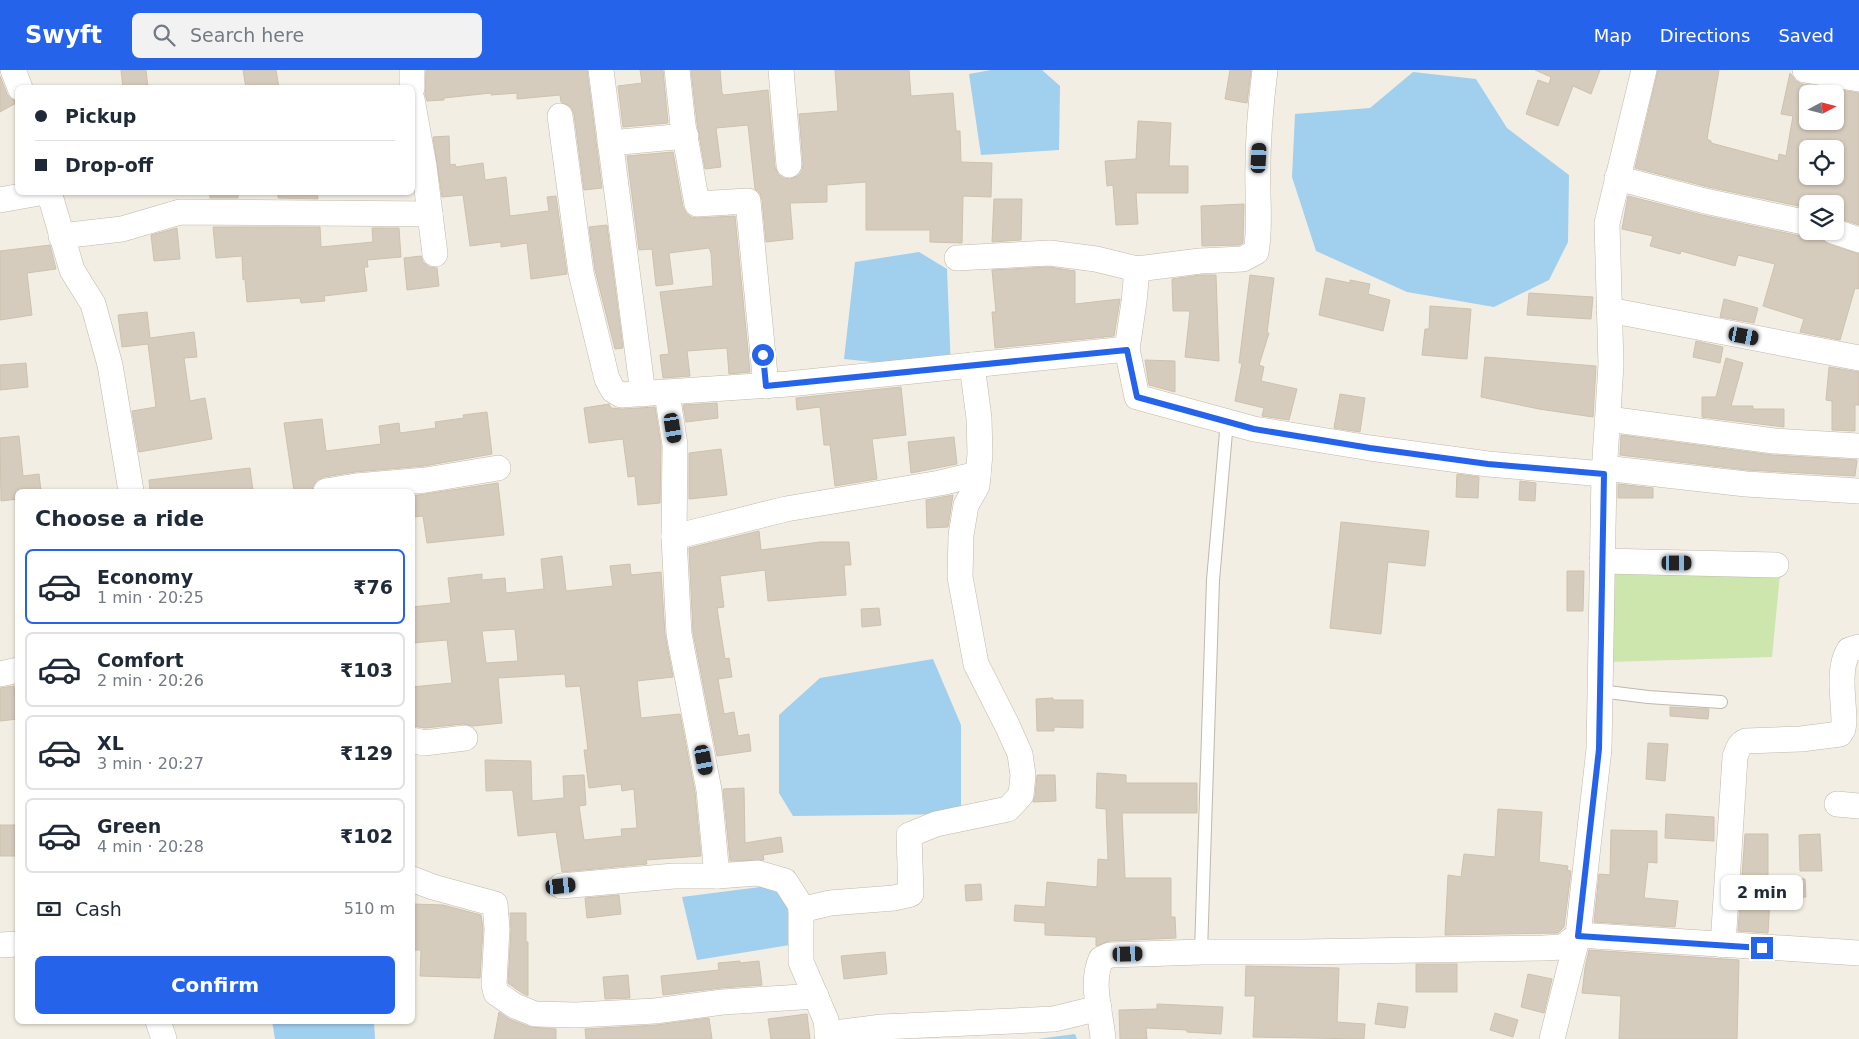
<!DOCTYPE html>
<html lang="en">
<head>
<meta charset="utf-8">
<style>
	:root { --surface:#fff; --page:#f2f2f3; --text:#1f2937; --muted:#747a83; --line:#e0e1e3; --accent:#2563eb }
	body { margin:0; font-family:"DejaVu Sans",sans-serif; background:var(--page); color:var(--text); height:100vh; display:flex; flex-direction:column; font-size:19px; white-space:nowrap }
	* { box-sizing:border-box; margin:0 }
	p { font-size:16px; color:var(--muted) }
	.icon { flex:none; width:28px; height:28px; fill:none; stroke:currentColor; stroke-width:2; stroke-linecap:round; stroke-linejoin:round }
	.map { position:relative; flex:1; overflow:hidden }
	.drawer { position:absolute; left:15px; top:419px; width:400px; height:535px; display:flex; flex-direction:column; background:var(--surface); border-radius:8px; box-shadow:0 1px 4px #0004 }
	.drawer>* { flex:none }
	.hud { position:absolute; left:15px; top:15px; width:400px; height:110px; border-radius:8px; box-shadow:0 1px 4px #0004; display:grid; align-content:center; height:110px; padding:0 20px; background:var(--surface) }
	.needle { width:32px; rotate:83deg }
	.fabs { position:absolute; left:1799px; top:15px; display:grid; gap:10px }
	.fabs a { display:grid; place-items:center; width:45px; height:45px; border-radius:8px; background:var(--surface); box-shadow:0 1px 4px #0004; font-size:25px }
	.end { position:absolute; width:22px; height:22px; margin:-11px; border:6px solid #2563eb; background:#fff; box-shadow:0 0 0 2px #fff }
	.from { border-radius:50% }
	.bubble { position:absolute; height:35px; border-radius:8px; background:var(--surface); box-shadow:0 1px 4px #0004; font-size:16px; font-weight:700; line-height:35px; text-align:center }
	.car { position:absolute; width:15px; height:30px; margin:-15px -8px; border-radius:6px; box-shadow:0 0 4px 1px #0007; background:linear-gradient(#222 24%,#8ab4d8 0 40%,#222 0 76%,#8ab4d8 0 86%,#222 0) }
	.hud b { display:flex; align-items:center; gap:18px; height:48px; font-size:19px }
	.hud b+b { border-top:1px solid var(--line) }
	.hud i { width:12px; height:12px; background:var(--text) }
	ul { padding:0; list-style:none }
	li { display:flex; align-items:center; gap:15px; height:75px; margin:0 10px 8px; padding:0 10px; border:2px solid var(--line); border-radius:8px }
	li div { flex:1 }
	li b { display:block; font-size:19px }
	li em { font-style:normal; font-weight:700 }
	li.active { border-color:var(--accent) }
	li>.icon { width:45px; height:45px; stroke-width:1.5 }
	h2 { padding:0 20px; font-size:22px; line-height:60px }
	.pay { display:flex; align-items:center; gap:12px; height:55px; padding:0 20px; font-size:19px }
	.pay p { margin-inline-start:auto }
	.button { display:flex; gap:10px; margin-top:auto; padding:10px 20px }
	.button a { flex:1; height:58px; border-radius:8px; background:var(--accent); color:#fff; font-size:20px; font-weight:700; line-height:58px; text-align:center }
	header { display:flex; align-items:center; gap:30px; box-sizing:border-box; height:70px; padding:0 25px; background:var(--accent); color:#fff }
	header strong { font-size:24px }
	nav { display:flex; gap:28px; margin-inline-start:auto; font-size:18px }
	.search { width:350px; height:45px; background:var(--page); display:flex; align-items:center; gap:12px; box-sizing:border-box; padding:0 18px; border-radius:8px; color:var(--muted); font-size:19px }
	.map>svg:first-child { display:block }
	.green { fill:#cde6ad }
	.water { fill:#a1cfee }
	.building { fill:#d6ccbd; stroke:#cec1ae; fill-rule:evenodd }
	.lines { fill:none; stroke-linecap:round; stroke-linejoin:round }
	.lane-casing { stroke:#c0b8aa; stroke-width:14 }
	.street-casing { stroke:#c0b8aa; stroke-width:26 }
	.lane { stroke:#fff; stroke-width:12 }
	.street { stroke:#fff; stroke-width:25 }
	.route { stroke:#2563eb; stroke-width:6 }
</style>
</head>
<body>
<header>
<strong>Swyft</strong>
<div class="search"><svg class="icon" aria-label="search" viewBox="0 0 24 24"><circle cx="10" cy="10" r="6"/><path d="M15 15l6 6"/></svg>Search here</div>
<nav><a>Map</a><a>Directions</a><a>Saved</a></nav>
</header>
<div class="map">
<svg width="1859" height="969" viewBox="0 0 1859 969">
	<rect width="100%" height="100%" fill="#f2eee4"/>
	<path class="green" d="M 1613,502 L 1780,504 L 1772,587 L 1608,592 Z"/>
	<g class="water">
		<path d="M 991,0 L 1042,0 L 1060,16 L 1059,80 L 981,85 L 969,4 Z"/>
		<path d="M 1413,2 L 1476,9 L 1507,58 L 1569,105 L 1568,172 L 1549,210 L 1494,237 L 1407,222 L 1316,181 L 1292,107 L 1295,44 L 1370,38 Z"/>
		<path d="M 919,182 L 947,199 L 951,300 L 844,289 L 855,192 Z"/>
		<path d="M 933,589 L 961,655 L 961,744 L 793,746 L 779,723 L 779,645 L 820,608 Z"/>
		<path d="M 767,816 L 790,830 L 790,875 L 697,890 L 682,827 Z"/>
		<path d="M 272,951 L 374,951 L 375,969 L 275,969 Z"/>
		<path d="M 1075,964 L 1077,969 L 1038,969 Z"/>
	</g>
	<g class="building">
		<path d="M 121,0 L 146,0 L 148,18 L 123,18 Z"/>
		<path d="M 243,0 L 276,0 L 279,18 L 246,18 Z"/>
		<path d="M 426,0 L 587,0 L 602,118 L 584,120 L 574,44 L 571,37 L 561,32 L 560,25 L 517,29 L 517,23 L 491,25 L 491,23 L 444,28 L 444,30 L 427,31 L 425,24 Z"/>
		<path d="M 640,0 L 663,0 L 668,53 L 623,57 L 618,16 L 642,13 Z"/>
		<path d="M 691,0 L 720,0 L 722,23 L 724,25 L 768,20 L 775,97 L 778,104 L 783,108 L 790,109 L 798,106 L 802,101 L 803,94 L 799,44 L 838,41 L 835,0 L 909,0 L 911,26 L 953,23 L 956,61 L 960,61 L 961,92 L 992,93 L 991,127 L 963,126 L 962,173 L 930,172 L 930,160 L 866,160 L 866,112 L 827,115 L 827,132 L 790,133 L 793,169 L 766,172 L 762,130 L 760,123 L 755,119 L 748,55 L 716,58 L 721,97 L 705,99 L 697,53 Z"/>
		<path d="M 1230,0 L 1251,0 L 1247,33 L 1225,29 Z"/>
		<path d="M 1535,0 L 1600,0 L 1591,24 L 1573,16 L 1558,56 L 1526,44 L 1538,10 L 1549,14 L 1551,7 Z"/>
		<path d="M 1658,0 L 1719,0 L 1707,69 L 1711,71 L 1711,73 L 1778,91 L 1779,84 L 1786,86 L 1793,46 L 1781,44 L 1790,3 L 1796,11 L 1802,14 L 1859,23 L 1859,155 L 1835,147 L 1835,134 L 1808,134 L 1808,138 L 1708,117 L 1635,98 ZM 1808,24 L 1835,24 L 1835,51 L 1808,51 ZM 1808,79 L 1835,79 L 1835,106 L 1808,106 Z"/>
		<path d="M 0,6 L 7,24 L 11,29 L 18,32 L 0,42 Z"/>
		<path d="M 1138,51 L 1171,53 L 1169,96 L 1188,96 L 1188,123 L 1136,123 L 1138,154 L 1116,155 L 1113,115 L 1107,116 L 1105,91 L 1136,89 Z"/>
		<path d="M 449,66 L 450,95 L 455,94 L 456,97 L 483,93 L 485,110 L 506,107 L 510,146 L 549,141 L 547,127 L 556,126 L 567,204 L 531,209 L 527,173 L 501,177 L 501,172 L 470,176 L 463,125 L 442,127 L 433,67 Z"/>
		<path d="M 673,82 L 683,137 L 686,143 L 691,147 L 697,148 L 735,146 L 750,302 L 729,304 L 727,278 L 687,281 L 690,306 L 663,308 L 660,285 L 669,284 L 660,222 L 713,216 L 711,183 L 709,178 L 669,183 L 673,214 L 656,216 L 652,179 L 639,180 L 627,86 Z"/>
		<rect x="210" y="122" width="28" height="6"/>
		<path d="M 278,122 L 317,122 L 318,129 L 278,128 Z"/>
		<path d="M 1628,126 L 1702,145 L 1805,167 L 1813,166 L 1819,162 L 1822,170 L 1828,174 L 1859,184 L 1859,219 L 1855,218 L 1840,270 L 1800,262 L 1804,249 L 1763,236 L 1775,194 L 1738,185 L 1735,196 L 1681,181 L 1680,184 L 1650,176 L 1653,166 L 1622,159 Z"/>
		<path d="M 994,129 L 1022,129 L 1021,170 L 992,172 Z"/>
		<path d="M 1244,134 L 1243,173 L 1239,175 L 1202,176 L 1201,136 Z"/>
		<path d="M 607,155 L 623,278 L 615,279 L 595,200 L 589,157 Z"/>
		<path d="M 213,157 L 320,157 L 321,177 L 373,172 L 372,158 L 399,158 L 401,187 L 367,190 L 368,197 L 364,197 L 367,221 L 324,226 L 325,231 L 301,233 L 300,228 L 247,232 L 245,209 L 243,210 L 242,186 L 216,188 Z"/>
		<path d="M 177,158 L 180,189 L 154,191 L 151,165 Z"/>
		<path d="M 50,175 L 56,199 L 27,203 L 32,245 L 0,250 L 0,181 Z"/>
		<path d="M 421,186 L 423,192 L 429,197 L 437,198 L 439,216 L 407,220 L 404,188 Z"/>
		<path d="M 1049,197 L 1075,201 L 1075,234 L 1120,229 L 1114,266 L 995,278 L 992,242 L 996,242 L 992,200 Z"/>
		<path d="M 1201,205 L 1216,205 L 1219,291 L 1185,287 L 1190,241 L 1173,241 L 1172,209 Z"/>
		<path d="M 1250,205 L 1274,208 L 1267,263 L 1269,263 L 1259,295 L 1264,297 L 1261,311 L 1297,319 L 1289,350 L 1262,346 L 1264,338 L 1235,331 L 1242,293 L 1239,293 Z"/>
		<path d="M 1326,208 L 1350,213 L 1350,210 L 1370,214 L 1368,224 L 1390,230 L 1383,261 L 1319,245 Z"/>
		<path d="M 1529,223 L 1593,227 L 1591,249 L 1527,245 Z"/>
		<path d="M 1724,229 L 1758,238 L 1754,253 L 1720,247 Z"/>
		<path d="M 1430,236 L 1471,239 L 1467,289 L 1422,285 L 1425,259 L 1429,259 Z"/>
		<path d="M 147,242 L 150,268 L 194,262 L 197,287 L 184,288 L 190,331 L 205,328 L 212,369 L 139,382 L 132,341 L 156,337 L 148,274 L 122,277 L 118,245 Z"/>
		<path d="M 1696,271 L 1723,277 L 1720,293 L 1693,287 Z"/>
		<path d="M 1485,287 L 1596,296 L 1593,347 L 1539,339 L 1481,327 Z"/>
		<path d="M 1726,288 L 1743,293 L 1731,336 L 1753,336 L 1753,339 L 1784,339 L 1784,357 L 1702,347 L 1702,327 L 1716,327 Z"/>
		<path d="M 1145,290 L 1175,291 L 1175,322 L 1149,315 Z"/>
		<path d="M 26,293 L 28,317 L 0,320 L 0,295 Z"/>
		<path d="M 1829,297 L 1859,302 L 1859,335 L 1855,335 L 1855,361 L 1832,360 L 1832,331 L 1826,330 Z"/>
		<path d="M 901,317 L 906,365 L 872,369 L 877,409 L 835,416 L 830,375 L 824,375 L 820,337 L 797,340 L 796,328 Z"/>
		<path d="M 1340,324 L 1365,328 L 1360,362 L 1334,358 Z"/>
		<path d="M 717,333 L 718,348 L 686,352 L 683,335 Z"/>
		<path d="M 609,334 L 611,338 L 622,339 L 655,337 L 661,376 L 660,433 L 638,435 L 635,406 L 628,407 L 623,369 L 589,373 L 584,338 Z"/>
		<path d="M 487,342 L 492,384 L 424,396 L 355,402 L 324,407 L 317,410 L 313,416 L 312,421 L 294,421 L 284,353 L 322,349 L 326,381 L 381,374 L 379,356 L 399,353 L 400,363 L 436,358 L 435,352 L 464,348 L 463,345 Z"/>
		<path d="M 1621,365 L 1772,385 L 1857,390 L 1855,406 L 1747,400 L 1620,385 Z"/>
		<path d="M 19,366 L 23,406 L 39,404 L 41,421 L 18,421 L 18,429 L 1,431 L 0,368 Z"/>
		<path d="M 954,367 L 957,394 L 911,403 L 908,372 Z"/>
		<path d="M 721,379 L 727,425 L 689,429 L 689,383 Z"/>
		<path d="M 250,398 L 253,421 L 150,421 L 149,410 Z"/>
		<path d="M 1457,404 L 1479,407 L 1478,428 L 1456,427 Z"/>
		<path d="M 1520,411 L 1536,413 L 1535,431 L 1519,430 Z"/>
		<path d="M 498,413 L 504,465 L 427,473 L 423,446 L 412,447 L 412,426 Z"/>
		<path d="M 1618,414 L 1653,418 L 1653,428 L 1618,428 Z"/>
		<path d="M 953,425 L 948,457 L 927,458 L 926,430 Z"/>
		<path d="M 1341,452 L 1429,461 L 1425,496 L 1388,492 L 1381,564 L 1330,558 Z"/>
		<path d="M 759,461 L 761,480 L 820,472 L 849,472 L 851,495 L 844,495 L 846,525 L 768,531 L 765,500 L 720,506 L 724,537 L 717,538 L 725,589 L 729,588 L 732,607 L 718,609 L 724,644 L 734,642 L 738,666 L 749,664 L 751,681 L 717,686 L 693,562 L 689,478 Z"/>
		<path d="M 562,486 L 566,521 L 613,516 L 610,496 L 630,494 L 631,505 L 661,502 L 665,565 L 673,607 L 637,611 L 641,648 L 680,644 L 695,722 L 701,786 L 646,790 L 647,794 L 562,802 L 556,762 L 518,766 L 513,722 L 512,720 L 486,721 L 485,690 L 531,691 L 532,731 L 564,728 L 563,706 L 584,705 L 586,735 L 579,736 L 584,770 L 622,766 L 621,759 L 637,758 L 634,719 L 622,721 L 621,714 L 589,718 L 584,680 L 588,680 L 580,616 L 566,617 L 565,604 L 498,608 L 502,653 L 473,656 L 463,654 L 425,658 L 412,656 L 412,617 L 452,613 L 447,570 L 412,573 L 412,537 L 451,533 L 448,508 L 482,504 L 482,510 L 505,508 L 506,523 L 544,519 L 541,489 ZM 515,559 L 518,591 L 486,593 L 482,561 Z"/>
		<path d="M 1567,501 L 1584,501 L 1583,541 L 1567,541 Z"/>
		<path d="M 879,538 L 881,555 L 862,557 L 861,539 Z"/>
		<path d="M 14,616 L 18,649 L 0,651 L 0,618 Z"/>
		<path d="M 1053,628 L 1053,630 L 1083,630 L 1083,658 L 1054,657 L 1054,661 L 1037,661 L 1036,629 Z"/>
		<path d="M 1670,637 L 1709,639 L 1708,649 L 1670,646 Z"/>
		<path d="M 1648,673 L 1668,674 L 1665,711 L 1646,709 Z"/>
		<path d="M 1097,703 L 1126,705 L 1126,713 L 1197,713 L 1197,743 L 1122,743 L 1125,808 L 1171,808 L 1171,847 L 1175,847 L 1176,868 L 1110,871 L 1096,876 L 1096,867 L 1045,865 L 1045,853 L 1014,851 L 1015,835 L 1045,837 L 1047,812 L 1097,817 L 1098,789 L 1108,790 L 1106,739 L 1096,738 Z"/>
		<path d="M 1037,705 L 1055,705 L 1056,731 L 1033,732 L 1035,726 Z"/>
		<path d="M 744,718 L 745,773 L 781,767 L 783,782 L 763,785 L 764,790 L 730,791 L 723,719 Z"/>
		<path d="M 1498,739 L 1542,742 L 1539,792 L 1568,796 L 1567,800 L 1571,801 L 1564,857 L 1558,863 L 1445,865 L 1448,805 L 1461,807 L 1464,784 L 1495,787 Z"/>
		<path d="M 1666,744 L 1714,747 L 1714,771 L 1665,768 Z"/>
		<rect x="0" y="755" width="18" height="31"/>
		<path d="M 1611,760 L 1657,761 L 1657,793 L 1648,792 L 1644,828 L 1678,831 L 1675,857 L 1594,852 L 1599,804 L 1610,805 Z"/>
		<path d="M 1745,764 L 1768,764 L 1768,807 L 1805,809 L 1806,827 L 1770,829 L 1768,863 L 1738,861 Z"/>
		<path d="M 1820,764 L 1822,801 L 1800,801 L 1799,765 Z"/>
		<path d="M 981,814 L 982,830 L 966,831 L 965,815 Z"/>
		<path d="M 619,825 L 621,844 L 587,848 L 585,828 Z"/>
		<path d="M 412,834 L 443,835 L 481,845 L 483,859 L 480,908 L 420,906 L 421,880 L 412,880 Z"/>
		<path d="M 510,843 L 526,843 L 526,872 L 528,872 L 528,926 L 522,923 L 508,913 L 511,860 Z"/>
		<path d="M 1589,880 L 1739,890 L 1737,969 L 1619,969 L 1621,926 L 1582,923 L 1585,898 Z"/>
		<path d="M 885,882 L 887,904 L 844,909 L 841,886 Z"/>
		<path d="M 740,891 L 740,893 L 759,891 L 762,915 L 721,918 L 663,925 L 661,906 L 719,900 L 718,893 Z"/>
		<rect x="1416" y="894" width="41" height="28"/>
		<path d="M 1246,896 L 1339,898 L 1337,952 L 1365,954 L 1364,969 L 1253,967 L 1255,926 L 1245,926 Z"/>
		<path d="M 1528,904 L 1552,909 L 1544,943 L 1521,937 Z"/>
		<path d="M 628,905 L 630,928 L 605,929 L 603,907 Z"/>
		<path d="M 1378,933 L 1408,937 L 1405,958 L 1375,954 Z"/>
		<path d="M 1157,934 L 1223,937 L 1221,964 L 1187,962 L 1187,960 L 1146,958 L 1147,969 L 1120,969 L 1119,940 L 1157,939 Z"/>
		<path d="M 499,942 L 509,949 L 530,957 L 556,959 L 556,969 L 494,969 Z"/>
		<path d="M 1495,943 L 1518,950 L 1513,967 L 1490,960 Z"/>
		<path d="M 807,944 L 810,969 L 771,969 L 768,949 Z"/>
		<path d="M 709,948 L 712,969 L 586,969 L 585,959 L 656,955 Z"/>
	</g>
	<g class="lines">
		<defs>
			<g id="lane">
				<path d="M 1600,621 L 1648,627 L 1721,632"/>
				<path d="M 1201,882 L 1213,510 L 1227,351"/>
			</g>
			<g id="street">
				<path d="M 13,0 L 20,18"/>
				<path d="M 601,0 L 643,324"/>
				<path d="M 677,0 L 683,55 L 697,134 L 748,131 L 766,316"/>
				<path d="M 781,0 L 789,95"/>
				<path d="M 1805,0 L 1859,9"/>
				<path d="M 412,18 L 412,0"/>
				<path d="M 412,29 L 424,96 L 435,184"/>
				<path d="M 560,46 L 581,203 L 607,309 L 613,320 L 621,325 L 788,314 L 1127,279 L 1137,327 L 1254,359 L 1370,378 L 1488,394 L 1604,404"/>
				<path d="M 610,73 L 686,66"/>
				<path d="M 1617,108 L 1705,131 L 1808,153"/>
				<path d="M 49,122 L 72,200 L 93,234 L 110,295 L 131,421"/>
				<path d="M 0,130 L 45,122"/>
				<path d="M 1833,161 L 1859,170"/>
				<path d="M 61,166 L 122,159 L 180,142 L 430,144"/>
				<path d="M 957,188 L 1050,183 L 1096,189 L 1137,199 L 1200,191 L 1243,189 L 1256,182 C 1260,162 1258,141 1258,120 C 1257,81 1260,39 1265,0"/>
				<path d="M 1609,240 L 1859,288"/>
				<path d="M 1127,279 L 1134,232 L 1137,199"/>
				<path d="M 667,323 L 675,375 L 674,467 L 679,564 L 709,720 L 717,806 L 758,803 L 785,811 L 801,836 L 801,892 L 826,950 L 828,969"/>
				<path d="M 1608,349 L 1774,371 L 1859,376"/>
				<path d="M 1604,398 L 1746,414 L 1859,421"/>
				<path d="M 326,421 L 356,416 L 426,410 L 498,398"/>
				<path d="M 674,467 L 786,439 L 940,413 L 978,404"/>
				<path d="M 1602,491 L 1776,495"/>
				<path d="M 0,604 L 18,600"/>
				<path d="M 412,670 L 424,673 L 465,668"/>
				<path d="M 1837,734 L 1859,736"/>
				<path d="M 412,809 L 433,817 L 495,834 L 497,859 L 494,914 L 496,923 L 515,936 L 535,944 L 576,945 L 655,941 L 723,932 L 816,926"/>
				<path d="M 561,816 L 674,806 L 717,806"/>
				<path d="M 801,840 L 830,833 L 894,828 L 911,824 L 909,765 L 936,754 L 1008,739 L 1021,725 L 1023,705 L 1020,684 L 1007,655 L 976,594 L 960,507 L 961,465 L 966,435 L 977,416 L 980,384 L 979,348 L 972,295"/>
				<path d="M 0,875 L 18,874"/>
				<path d="M 1723,875 L 1735,687 C 1738,679 1739,674 1746,671 L 1801,669 L 1840,664 L 1843,659 L 1844,652 C 1844,630 1837,599 1849,580 L 1859,577"/>
				<path d="M 158,951 L 164,969"/>
				<path d="M 827,964 L 882,957 L 1054,949 L 1099,938"/>
				<path d="M 1103,969 C 1101,943 1090,914 1101,889 L 1110,885 L 1201,882 L 1303,882 L 1543,878 L 1563,877 L 1578,865 L 1859,883"/>
				<path d="M 1552,969 L 1578,865 L 1599,679 L 1604,404 L 1611,295 L 1607,153 L 1644,0"/>
			</g>
		</defs>
		<use href="#lane" class="lane-casing"/>
		<use href="#street" class="street-casing"/>
		<use href="#lane" class="lane"/>
		<use href="#street" class="street"/>
	</g>
	<g class="lines">
		<path class="route" d="M 763,285 L 766,316 L 1127,280 L 1137,327 L 1254,359 L 1370,378 L 1488,394 L 1604,404 L 1599,679 L 1578,866 L 1762,878"/>
	</g>
</svg>
<div class="fabs">
<a><svg class="needle" viewBox="-14 -14 28 28"><path d="M0-13l5 13h-10z" fill="#e53935"/><path d="M0 13l5-13h-10z" fill="#747a83"/></svg></a>
<a><svg class="icon" aria-label="locate" viewBox="0 0 24 24"><circle cx="12" cy="12" r="6"/><path d="M12 2v4M12 18v4M2 12h4M18 12h4"/></svg></a>
<a><svg class="icon" aria-label="layers" viewBox="0 0 24 24"><path d="M12 4l9 5-9 5-9-5zM3 14l9 5 9-5"/></svg></a>
</div>
<i class="end from" style="left:763px;top:285px"></i>
<i class="end" style="left:1762px;top:878px"></i>
<div class="bubble" style="left:1721px;top:805px;width:82px">2 min</div>
<i class="car" style="left:1259px;top:88px;rotate:3deg"></i>
<i class="car" style="left:1744px;top:266px;rotate:101deg"></i>
<i class="car" style="left:673px;top:358px;rotate:171deg"></i>
<i class="car" style="left:1677px;top:493px;rotate:90deg"></i>
<i class="car" style="left:704px;top:690px;rotate:169deg"></i>
<i class="car" style="left:561px;top:816px;rotate:84deg"></i>
<i class="car" style="left:1128px;top:884px;rotate:88deg"></i>
<div class="hud">
<b><i class="from"></i>Pickup</b>
<b><i></i>Drop-off</b>
</div>
<section class="drawer">
<h2>Choose a ride</h2>
<ul>
<li class="active"><svg class="icon" aria-label="car" viewBox="0 0 24 24"><path d="M5 17H2v-5l4-1 3-4h7l3 4 3 1v5h-3M9 17h6M6 11h13"/><circle cx="7" cy="17" r="2"/><circle cx="17" cy="17" r="2"/></svg><div><b>Economy</b><p>1 min · 20:25</p></div><em>₹76</em></li>
<li><svg class="icon" aria-label="car" viewBox="0 0 24 24"><path d="M5 17H2v-5l4-1 3-4h7l3 4 3 1v5h-3M9 17h6M6 11h13"/><circle cx="7" cy="17" r="2"/><circle cx="17" cy="17" r="2"/></svg><div><b>Comfort</b><p>2 min · 20:26</p></div><em>₹103</em></li>
<li><svg class="icon" aria-label="car" viewBox="0 0 24 24"><path d="M5 17H2v-5l4-1 3-4h7l3 4 3 1v5h-3M9 17h6M6 11h13"/><circle cx="7" cy="17" r="2"/><circle cx="17" cy="17" r="2"/></svg><div><b>XL</b><p>3 min · 20:27</p></div><em>₹129</em></li>
<li><svg class="icon" aria-label="car" viewBox="0 0 24 24"><path d="M5 17H2v-5l4-1 3-4h7l3 4 3 1v5h-3M9 17h6M6 11h13"/><circle cx="7" cy="17" r="2"/><circle cx="17" cy="17" r="2"/></svg><div><b>Green</b><p>4 min · 20:28</p></div><em>₹102</em></li>
</ul>
<div class="pay"><svg class="icon" aria-label="cash" viewBox="0 0 24 24"><path d="M3 7h18v10H3z"/><circle cx="12" cy="12" r="2"/></svg>Cash<p>510 m</p></div>
<div class="button"><a>Confirm</a></div>
</section>
</div>
</body>
</html>
